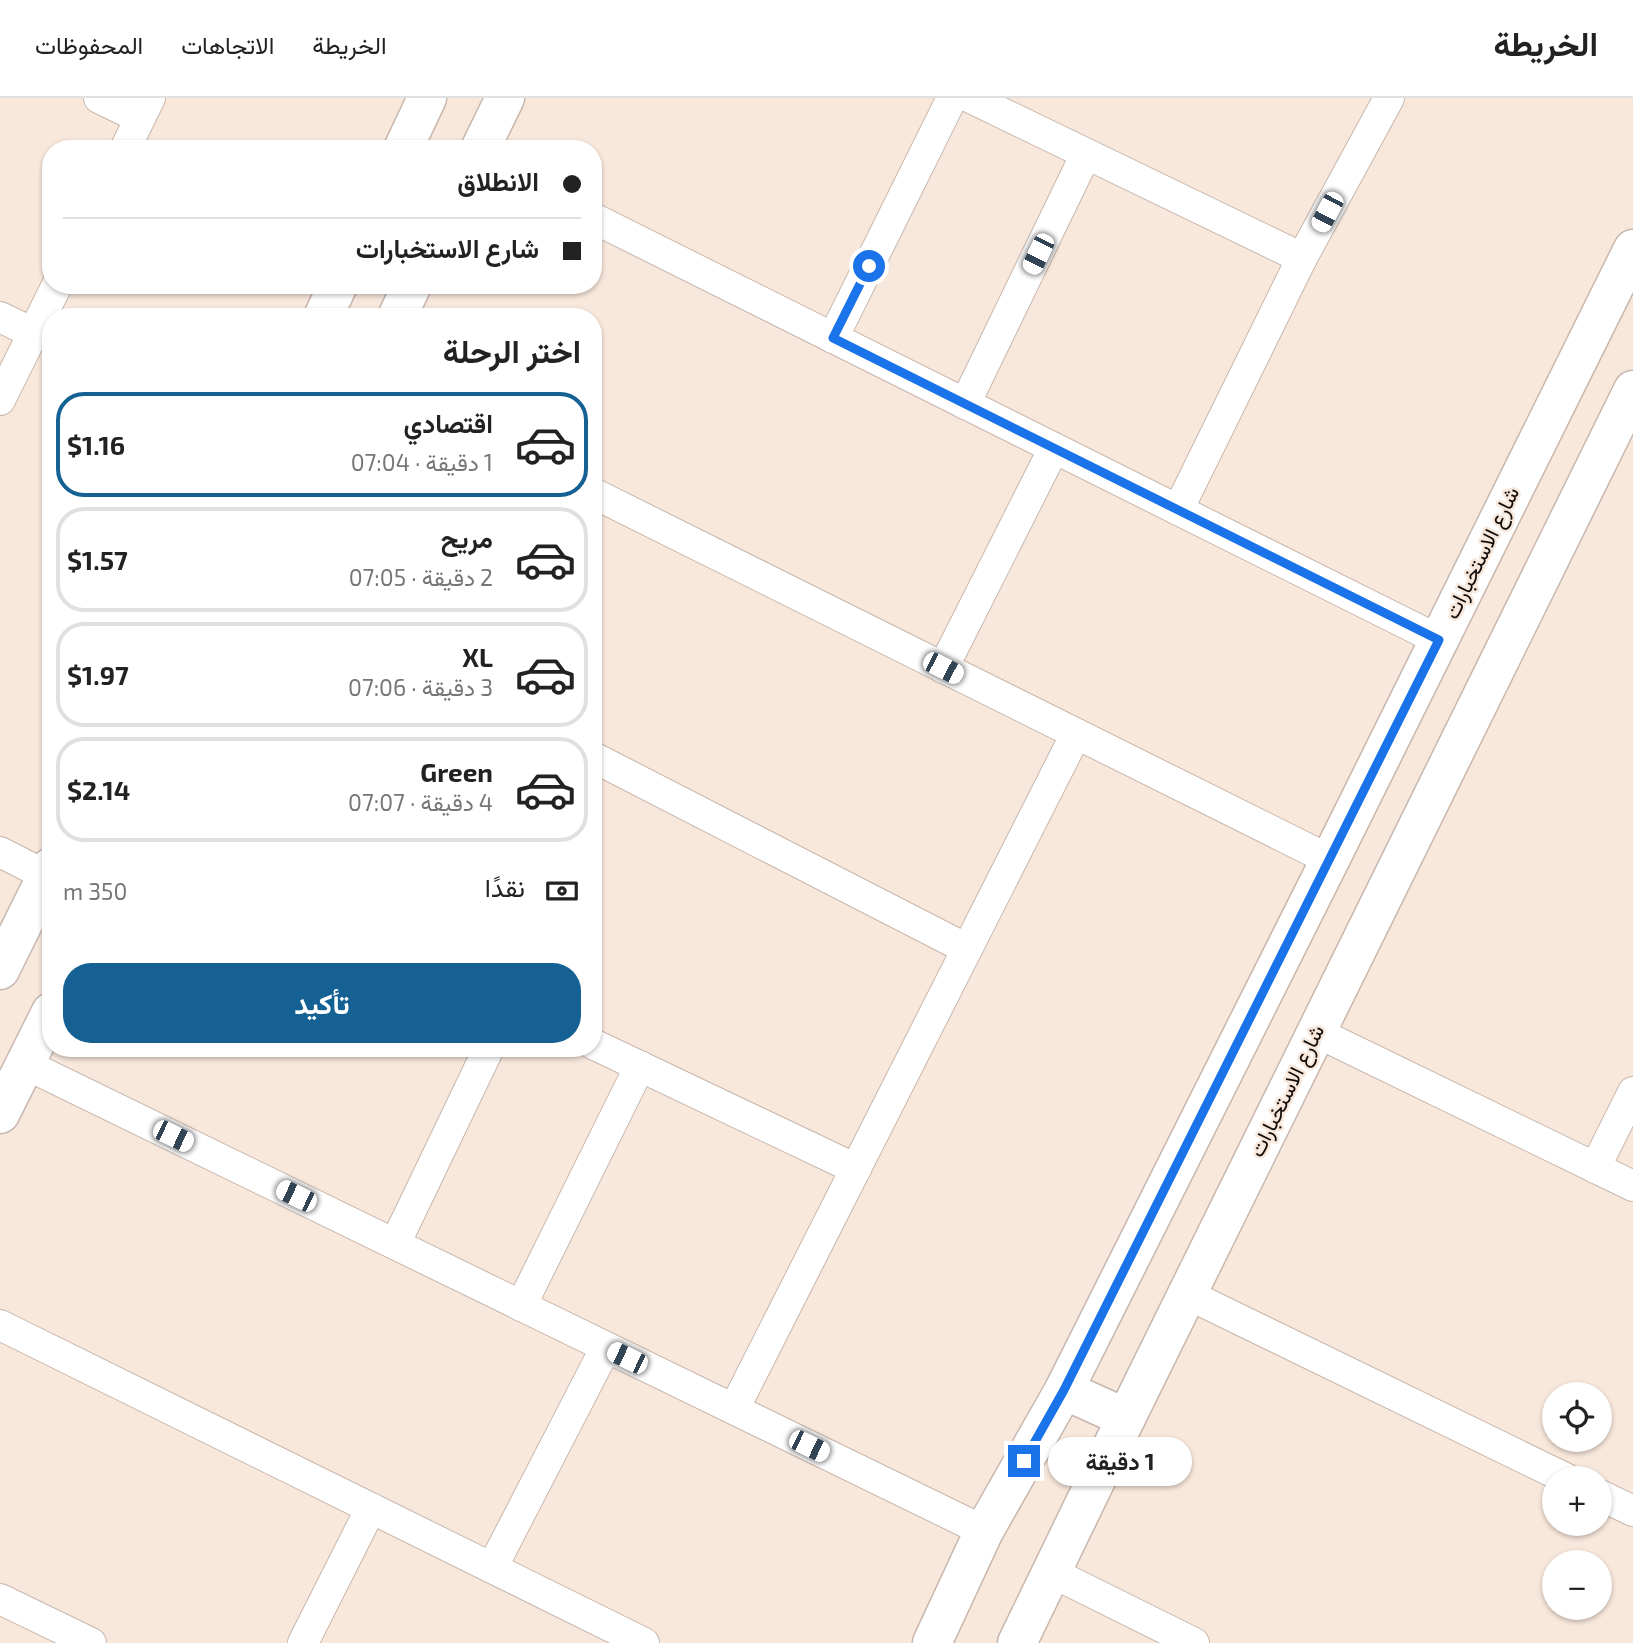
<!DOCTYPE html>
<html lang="ar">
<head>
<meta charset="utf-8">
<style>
	:root { --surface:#fff; --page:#f6f6f6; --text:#222; --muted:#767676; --line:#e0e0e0; --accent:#156194 }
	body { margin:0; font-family:"Exo 2",Vazirmatn,sans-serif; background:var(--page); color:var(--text); direction:rtl; height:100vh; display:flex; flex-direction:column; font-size:26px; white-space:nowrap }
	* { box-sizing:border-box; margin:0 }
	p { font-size:23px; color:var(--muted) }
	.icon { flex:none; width:38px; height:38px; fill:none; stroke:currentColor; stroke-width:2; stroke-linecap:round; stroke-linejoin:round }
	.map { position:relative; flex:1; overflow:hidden; direction:ltr }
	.side { position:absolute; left:42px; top:210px; width:560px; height:749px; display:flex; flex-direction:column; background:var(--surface); border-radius:28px; box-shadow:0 2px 5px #0004; direction:rtl }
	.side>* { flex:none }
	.top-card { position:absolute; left:42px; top:42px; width:560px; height:154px; border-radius:28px; box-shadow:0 2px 5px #0004; direction:rtl; display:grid; align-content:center; height:154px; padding:0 21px; background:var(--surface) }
	.buttons { position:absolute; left:1542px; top:1284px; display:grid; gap:14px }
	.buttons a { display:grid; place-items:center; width:70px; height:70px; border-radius:50%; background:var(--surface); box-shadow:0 2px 5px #0004; font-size:35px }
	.end { position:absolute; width:32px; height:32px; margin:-16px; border:9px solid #1a73e8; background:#fff; box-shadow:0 0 0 4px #fff }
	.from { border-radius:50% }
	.bubble { position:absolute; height:49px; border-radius:24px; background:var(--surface); box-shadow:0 2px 5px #0004; font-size:23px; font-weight:700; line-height:49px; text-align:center; direction:rtl }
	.car { position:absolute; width:21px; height:42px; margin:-21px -10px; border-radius:9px; box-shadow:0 0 5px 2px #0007; background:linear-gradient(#fff 24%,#345 0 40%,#fff 0 76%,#345 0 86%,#fff 0) }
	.top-card b { display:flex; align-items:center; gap:24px; height:66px; font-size:26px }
	.top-card b+b { border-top:2px solid var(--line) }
	.top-card i { width:18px; height:18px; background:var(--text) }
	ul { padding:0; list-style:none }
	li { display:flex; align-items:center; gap:21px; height:105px; margin:0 14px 10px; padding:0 7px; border:4px solid var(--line); border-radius:28px }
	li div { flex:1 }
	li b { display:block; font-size:26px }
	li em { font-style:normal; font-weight:700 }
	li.on { border-color:var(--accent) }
	li>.icon { width:63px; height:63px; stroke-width:1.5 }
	h2 { padding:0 21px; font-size:32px; line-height:84px }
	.pay { display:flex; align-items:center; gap:18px; height:77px; padding:0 21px; font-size:26px }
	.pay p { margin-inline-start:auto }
	.action { display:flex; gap:14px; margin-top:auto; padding:14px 21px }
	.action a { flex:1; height:80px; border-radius:28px; background:var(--accent); color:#fff; font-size:28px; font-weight:700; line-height:80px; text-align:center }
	header { display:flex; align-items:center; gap:42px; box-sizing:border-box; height:98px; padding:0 35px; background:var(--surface); border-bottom:2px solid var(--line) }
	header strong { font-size:33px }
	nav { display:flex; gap:38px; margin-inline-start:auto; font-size:24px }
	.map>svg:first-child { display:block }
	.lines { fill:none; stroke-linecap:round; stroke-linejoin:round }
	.street-casing { stroke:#c8b7ac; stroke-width:32 }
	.secondary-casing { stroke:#c8b7ac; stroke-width:41 }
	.street { stroke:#fff; stroke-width:30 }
	.secondary { stroke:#fff; stroke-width:38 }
	.route { stroke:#1a73e8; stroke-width:9 }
	.labels { text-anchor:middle; stroke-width:5; stroke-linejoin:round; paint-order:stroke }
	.street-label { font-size:21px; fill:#100b07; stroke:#f8e7db }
</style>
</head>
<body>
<header>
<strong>الخريطة</strong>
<nav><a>الخريطة</a><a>الاتجاهات</a><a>المحفوظات</a></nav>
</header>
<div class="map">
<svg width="1633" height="1545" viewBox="0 0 1633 1545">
	<rect width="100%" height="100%" fill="#f8e7db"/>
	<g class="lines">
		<defs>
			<g id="street">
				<path d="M 99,0 L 140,20"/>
				<path d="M 971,0 L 1302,160"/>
				<path d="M 125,51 L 150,0"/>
				<path d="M 593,120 L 1439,542"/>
				<path d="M 0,219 L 33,235"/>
				<path d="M 833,240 L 952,0"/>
				<path d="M 0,302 L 57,187"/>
				<path d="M 965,306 L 1086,56"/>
				<path d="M 593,395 L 1330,762"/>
				<path d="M 1178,412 L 1302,160 L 1389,0"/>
				<path d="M 943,570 L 1054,350"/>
				<path d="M 593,659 L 967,851"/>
				<path d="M 0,754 L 47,778"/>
				<path d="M 1316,934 L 1633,1088"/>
				<path d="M 593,946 L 856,1071"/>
				<path d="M 25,966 L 984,1433"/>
				<path d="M 1595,1070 L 1633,994"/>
				<path d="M 395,1146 L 489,950"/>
				<path d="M 1187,1196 L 1567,1381"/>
				<path d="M 521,1208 L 640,968"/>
				<path d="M 0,1227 L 644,1545"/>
				<path d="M 734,1311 L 1076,636"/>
				<path d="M 1600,1397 L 1633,1413"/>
				<path d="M 492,1470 L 606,1249"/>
				<path d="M 1051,1474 L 1194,1545"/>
				<path d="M 0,1501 L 91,1545"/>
				<path d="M 303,1545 L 371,1410"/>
			</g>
			<g id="secondary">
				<path d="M 403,51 L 427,0"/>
				<path d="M 480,51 L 505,0"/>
				<path d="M 323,219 L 338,187"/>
				<path d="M 397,219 L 412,187"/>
				<path d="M 0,872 L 51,769"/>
				<path d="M 0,1016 L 51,914"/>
				<path d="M 1064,1292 L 1126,1320"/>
				<path d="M 932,1545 L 984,1433 L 1064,1292 L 1330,762 L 1633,151"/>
				<path d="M 1017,1545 L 1126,1320 L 1633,292"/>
			</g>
		</defs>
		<use href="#street" class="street-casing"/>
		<use href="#secondary" class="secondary-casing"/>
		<use href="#street" class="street"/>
		<use href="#secondary" class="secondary"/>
	</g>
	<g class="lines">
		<path class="route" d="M 869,168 L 833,240 L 1439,542 L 1064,1292 L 1024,1363"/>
	</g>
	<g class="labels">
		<g class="street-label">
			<text transform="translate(1482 455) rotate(-64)" y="7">شارع الاستخبارات</text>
			<text transform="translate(1287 993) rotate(-64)" y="7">شارع الاستخبارات</text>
		</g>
	</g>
</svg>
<div class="buttons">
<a><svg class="icon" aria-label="locate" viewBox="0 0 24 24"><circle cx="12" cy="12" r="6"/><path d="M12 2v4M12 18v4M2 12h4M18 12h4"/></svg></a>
<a>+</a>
<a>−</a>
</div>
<i class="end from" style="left:869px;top:168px"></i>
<i class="end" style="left:1024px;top:1363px"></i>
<div class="bubble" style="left:1048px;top:1339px;width:144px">1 دقيقة</div>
<i class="car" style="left:1327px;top:114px;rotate:208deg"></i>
<i class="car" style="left:1038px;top:156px;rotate:206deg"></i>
<i class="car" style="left:943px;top:570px;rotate:117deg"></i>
<i class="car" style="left:173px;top:1038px;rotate:116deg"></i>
<i class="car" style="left:296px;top:1098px;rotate:296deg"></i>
<i class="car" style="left:627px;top:1260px;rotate:296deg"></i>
<i class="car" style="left:809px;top:1348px;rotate:116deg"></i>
<div class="top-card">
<b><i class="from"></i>الانطلاق</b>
<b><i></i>شارع الاستخبارات</b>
</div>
<section class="side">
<h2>اختر الرحلة</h2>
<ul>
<li class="on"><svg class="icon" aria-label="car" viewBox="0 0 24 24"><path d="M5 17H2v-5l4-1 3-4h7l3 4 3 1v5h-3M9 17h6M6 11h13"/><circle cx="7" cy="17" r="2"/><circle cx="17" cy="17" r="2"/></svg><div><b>اقتصادي</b><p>1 دقيقة · 07:04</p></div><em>$1.16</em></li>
<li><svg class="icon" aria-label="car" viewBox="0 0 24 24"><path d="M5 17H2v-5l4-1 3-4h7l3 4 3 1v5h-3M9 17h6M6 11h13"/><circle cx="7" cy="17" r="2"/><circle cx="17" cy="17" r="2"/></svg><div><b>مريح</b><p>2 دقيقة · 07:05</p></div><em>$1.57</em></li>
<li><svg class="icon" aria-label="car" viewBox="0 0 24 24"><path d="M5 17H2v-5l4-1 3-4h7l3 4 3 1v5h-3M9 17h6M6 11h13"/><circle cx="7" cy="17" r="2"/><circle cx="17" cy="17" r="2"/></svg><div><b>XL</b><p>3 دقيقة · 07:06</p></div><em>$1.97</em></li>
<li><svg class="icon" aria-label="car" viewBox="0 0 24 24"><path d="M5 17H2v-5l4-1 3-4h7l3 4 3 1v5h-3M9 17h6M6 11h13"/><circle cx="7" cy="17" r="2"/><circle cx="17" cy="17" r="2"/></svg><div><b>Green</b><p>4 دقيقة · 07:07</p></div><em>$2.14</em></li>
</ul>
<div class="pay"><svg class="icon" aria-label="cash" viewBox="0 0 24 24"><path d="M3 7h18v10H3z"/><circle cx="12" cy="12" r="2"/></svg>نقدًا<p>350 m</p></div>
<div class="action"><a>تأكيد</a></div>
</section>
</div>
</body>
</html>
